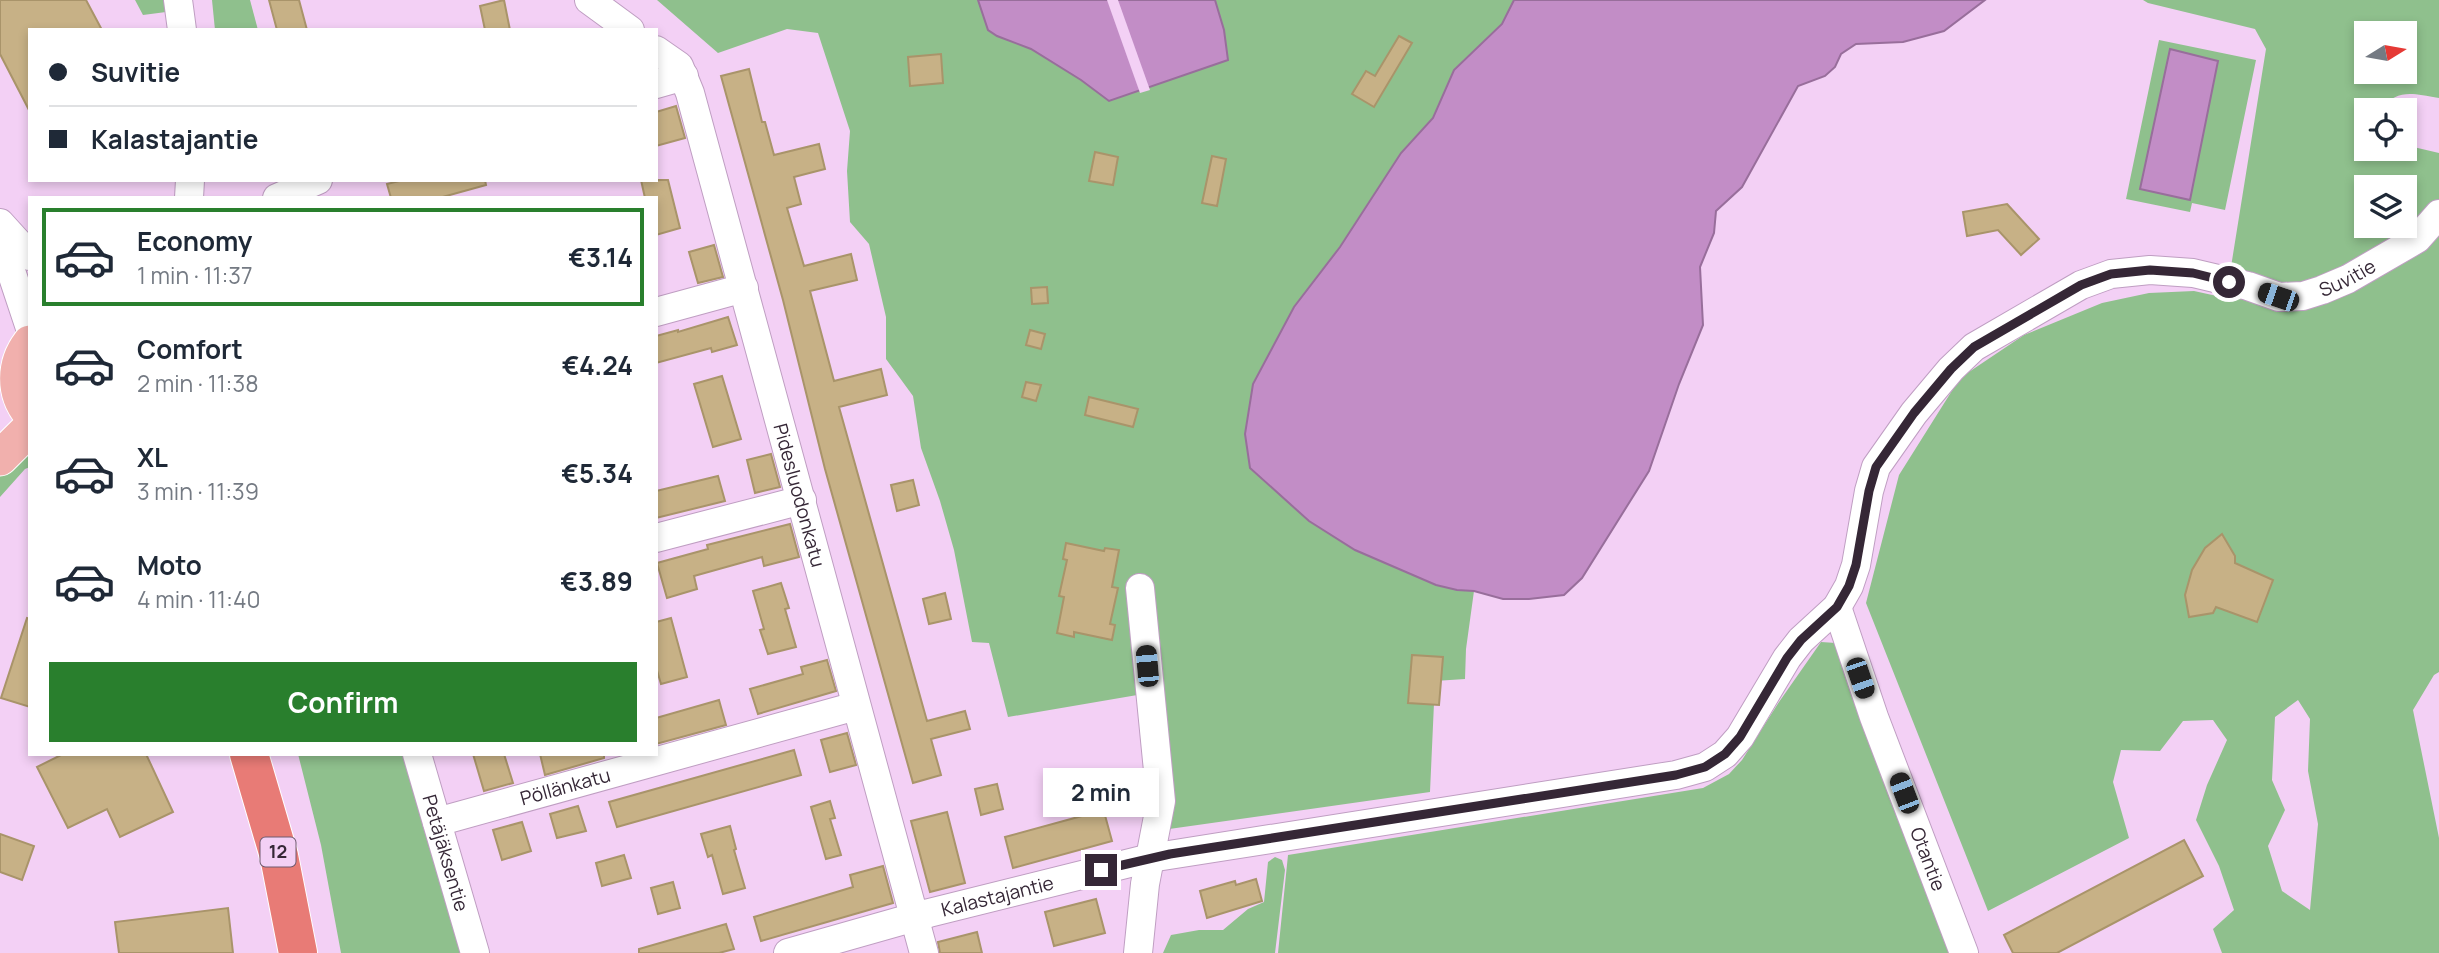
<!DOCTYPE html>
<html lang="en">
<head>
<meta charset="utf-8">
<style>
	:root { --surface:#fff; --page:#f6f6f7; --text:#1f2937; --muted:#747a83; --line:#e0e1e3; --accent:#297f2d }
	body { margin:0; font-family:Manrope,sans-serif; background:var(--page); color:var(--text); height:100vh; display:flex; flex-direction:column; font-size:26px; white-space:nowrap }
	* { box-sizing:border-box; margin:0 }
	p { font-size:23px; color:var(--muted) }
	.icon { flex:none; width:38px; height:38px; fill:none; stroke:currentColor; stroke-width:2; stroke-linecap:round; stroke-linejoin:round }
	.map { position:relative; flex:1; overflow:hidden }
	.details { position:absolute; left:28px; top:196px; width:630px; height:560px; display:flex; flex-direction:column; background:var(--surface); border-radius:0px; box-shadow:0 4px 10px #0003 }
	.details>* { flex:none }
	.guide { position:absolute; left:28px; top:28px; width:630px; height:154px; border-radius:0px; box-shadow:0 4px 10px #0003; display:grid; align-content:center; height:154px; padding:0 21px; background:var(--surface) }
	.needle { width:46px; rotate:79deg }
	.tools { position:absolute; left:2354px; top:21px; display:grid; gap:14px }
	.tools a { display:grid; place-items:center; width:63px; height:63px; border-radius:0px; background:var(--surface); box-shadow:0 4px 10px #0003; font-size:35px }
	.end { position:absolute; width:32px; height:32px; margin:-16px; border:9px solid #352736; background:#fff; box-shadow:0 0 0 4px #fff }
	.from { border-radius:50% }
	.bubble { position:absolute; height:49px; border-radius:0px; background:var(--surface); box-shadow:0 4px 10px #0003; font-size:23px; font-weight:700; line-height:49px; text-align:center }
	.car { position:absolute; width:21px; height:42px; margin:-21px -10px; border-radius:9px; box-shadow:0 0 5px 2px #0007; background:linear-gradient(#222 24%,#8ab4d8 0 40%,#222 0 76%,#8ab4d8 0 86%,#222 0) }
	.guide b { display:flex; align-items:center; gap:24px; height:66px; font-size:26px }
	.guide b+b { border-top:2px solid var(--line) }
	.guide i { width:18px; height:18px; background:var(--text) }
	ul { padding:12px 0 0; list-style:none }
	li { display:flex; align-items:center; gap:21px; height:98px; margin:0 14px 10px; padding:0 7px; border:4px solid transparent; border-radius:0px }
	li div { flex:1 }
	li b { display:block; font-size:26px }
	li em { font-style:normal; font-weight:700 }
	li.current { border-color:var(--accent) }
	li>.icon { width:63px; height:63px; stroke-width:1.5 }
	.cta { display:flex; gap:14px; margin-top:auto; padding:14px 21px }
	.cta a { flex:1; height:80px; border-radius:0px; background:var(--accent); color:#fff; font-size:28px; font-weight:700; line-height:80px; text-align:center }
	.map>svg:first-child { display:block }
	.green { fill:#8fc08d; fill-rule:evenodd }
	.water { fill:#c28dc6; stroke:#986e9b; stroke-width:2 }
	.pier { fill:#f3d0f5 }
	.building { fill:#c7b186; stroke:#a9946a; stroke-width:2 }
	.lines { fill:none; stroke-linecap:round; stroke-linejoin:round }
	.minor-casing { stroke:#bf9ec2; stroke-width:30 }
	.major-casing { stroke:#fff; stroke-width:37 }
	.highway-casing { stroke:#fff; stroke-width:40 }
	.minor { stroke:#fff; stroke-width:28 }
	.major { stroke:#f1b0ad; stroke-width:35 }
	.highway { stroke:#e87b76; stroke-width:38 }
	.route { stroke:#352736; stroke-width:9 }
	.labels { text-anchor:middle; stroke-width:5; stroke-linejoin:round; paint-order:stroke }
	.shield { fill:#f3d0f5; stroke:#6e5a6f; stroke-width:2 }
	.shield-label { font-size:18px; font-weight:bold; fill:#352736 }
	.street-label { font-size:19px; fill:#352736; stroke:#f3d0f5 }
</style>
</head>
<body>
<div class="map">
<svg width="2439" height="953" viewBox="0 0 2439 953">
	<rect width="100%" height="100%" fill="#f3d0f5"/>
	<g class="green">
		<path d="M 135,0 L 164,0 L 166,12 L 143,15 Z"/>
		<path d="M 212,0 L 250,0 L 258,30 L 215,30 Z"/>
		<path d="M 657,0 L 978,0 L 988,29 L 997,36 L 1031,49 L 1081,80 L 1109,101 L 1224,30 L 1215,0 L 1514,0 L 1502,24 L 1454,70 L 1433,118 L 1401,153 L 1340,247 L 1294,307 L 1253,384 L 1245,433 L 1250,468 L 1309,521 L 1355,550 L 1436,585 L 1457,590 L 1474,591 L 1466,649 L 1465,679 L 1435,681 L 1430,792 L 1155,831 L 1149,693 L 1008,717 L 989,643 L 972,642 L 954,550 L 940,501 L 921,448 L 913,396 L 886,359 L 886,317 L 869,244 L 850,222 L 847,171 L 850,131 L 818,33 L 787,29 L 718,53 Z"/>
		<path d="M 2143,0 L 2439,0 L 2439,98 C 2409,93 2400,89 2377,110 L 2366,110 L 2366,149 L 2404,149 L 2405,145 L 2439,153 L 2439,672 L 2434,675 L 2413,710 L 2439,838 L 2439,953 L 2222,953 L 2213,929 L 2234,910 L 2219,866 L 2196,820 L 2207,785 L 2227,740 L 2213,720 L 2183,721 L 2160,751 L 2121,750 L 2113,782 L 2129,838 L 1988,911 L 1866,603 L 1899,475 L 1960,378 L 2024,335 L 2102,303 L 2149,293 L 2194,291 L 2226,298 L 2266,49 L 2255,29 L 2148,3 ZM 2366,33 L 2404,33 L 2404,72 L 2366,72 ZM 2366,187 L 2404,187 L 2404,226 L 2366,226 ZM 2298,700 L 2310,719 L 2308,771 L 2318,824 L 2310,910 L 2282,891 L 2268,846 L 2285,810 L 2272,780 L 2275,717 Z"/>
		<path d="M 2159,40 L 2256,60 L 2225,210 L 2192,203 L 2190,212 L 2126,199 Z"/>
		<path d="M 30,449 L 30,467 L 25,469 L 0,497 L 0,469 Z"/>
		<path d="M 1821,642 L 1836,643 L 1954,953 L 1278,953 L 1288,855 L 1703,788 L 1729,774 L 1742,760 L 1779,702 Z"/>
		<path d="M 298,754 L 406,754 L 461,953 L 341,953 L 321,845 Z"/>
		<path d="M 1275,857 L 1282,860 L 1285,870 L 1275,953 L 1163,953 L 1171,935 L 1199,930 L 1223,930 L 1248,909 L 1264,902 L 1268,862 Z"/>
	</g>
	<g class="water">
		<path d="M 978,0 L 1215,0 L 1224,30 L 1228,60 L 1109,101 L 1081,80 L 1031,49 L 997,36 L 988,30 Z"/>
		<path d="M 1514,0 L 1985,0 L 1944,31 L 1903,42 L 1856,44 L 1841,54 L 1835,67 L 1825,76 L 1798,86 L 1742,187 L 1716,211 L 1714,233 L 1700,267 L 1703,325 L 1679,384 L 1649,471 L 1582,578 L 1564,595 L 1529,599 L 1503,599 L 1474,591 L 1457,590 L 1436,585 L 1355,550 L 1309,521 L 1250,468 L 1245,434 L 1253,384 L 1294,307 L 1340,247 L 1401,153 L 1433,118 L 1454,70 L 1502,24 Z"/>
		<path d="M 2170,49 L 2218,61 L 2190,200 L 2140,189 Z"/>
	</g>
	<path class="pier" d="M 1107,0 L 1118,0 L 1150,90 L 1140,93 Z"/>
	<g class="building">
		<path d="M 0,0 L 86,0 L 102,30 L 30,30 L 30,112 L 0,54 Z"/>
		<path d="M 269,0 L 299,0 L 307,30 L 277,30 Z"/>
		<path d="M 504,0 L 510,30 L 485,30 L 480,6 Z"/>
		<path d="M 1399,36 L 1412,43 L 1374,107 L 1352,94 L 1366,71 L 1375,76 Z"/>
		<path d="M 941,54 L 943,83 L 910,86 L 908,57 Z"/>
		<path d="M 749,69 L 762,122 L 765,122 L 774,155 L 819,144 L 825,169 L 794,177 L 801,204 L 787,208 L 804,266 L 851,254 L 857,280 L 810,291 L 834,381 L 881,369 L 887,395 L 839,407 L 927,721 L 965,711 L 970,729 L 931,739 L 941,775 L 913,783 L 825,469 L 783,300 L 721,76 Z"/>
		<path d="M 676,106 L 685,138 L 656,146 L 656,112 Z"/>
		<path d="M 1095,152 L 1118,157 L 1113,185 L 1089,181 Z"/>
		<path d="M 1212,156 L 1226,159 L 1217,206 L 1202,203 Z"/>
		<path d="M 403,180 L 485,180 L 486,185 L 439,198 L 391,198 L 387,184 Z"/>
		<path d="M 641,180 L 668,180 L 680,228 L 656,235 L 656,198 L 645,198 Z"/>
		<path d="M 2007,204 L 2039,239 L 2021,255 L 1998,230 L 1967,236 L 1963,212 Z"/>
		<path d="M 714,245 L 723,277 L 698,283 L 689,252 Z"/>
		<path d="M 1047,287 L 1048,303 L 1032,304 L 1031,288 Z"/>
		<path d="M 728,317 L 737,345 L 712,352 L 711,348 L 656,363 L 656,336 L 678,330 L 678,332 Z"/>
		<path d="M 1030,330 L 1045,334 L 1041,349 L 1026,345 Z"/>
		<path d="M 722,376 L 741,439 L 713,447 L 694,384 Z"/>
		<path d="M 1026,382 L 1041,385 L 1036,401 L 1022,397 Z"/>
		<path d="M 1089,397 L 1138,409 L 1133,427 L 1085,415 Z"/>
		<path d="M 771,454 L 780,487 L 755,493 L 747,460 Z"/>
		<path d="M 718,476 L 725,501 L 656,518 L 656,491 Z"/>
		<path d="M 913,480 L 919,505 L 897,511 L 891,485 Z"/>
		<path d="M 790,524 L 799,557 L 764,566 L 762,557 L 694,576 L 697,589 L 667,598 L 657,563 L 708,549 L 707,545 Z"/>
		<path d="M 2222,534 L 2235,556 L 2235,563 L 2273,580 L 2257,622 L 2216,607 L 2213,613 L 2189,617 L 2185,595 L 2192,570 L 2205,548 Z"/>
		<path d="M 1066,543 L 1104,551 L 1105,548 L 1119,550 L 1112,587 L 1118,588 L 1110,624 L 1115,625 L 1112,640 L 1074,632 L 1074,637 L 1057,633 L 1064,597 L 1059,596 L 1067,560 L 1063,559 Z"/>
		<path d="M 781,583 L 789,608 L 785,609 L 796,647 L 768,654 L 760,630 L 764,629 L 753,591 Z"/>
		<path d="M 945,593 L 951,619 L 929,624 L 923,599 Z"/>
		<path d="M 27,618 L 30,619 L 30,707 L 1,698 Z"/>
		<path d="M 671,618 L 687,677 L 661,684 L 656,667 L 656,622 Z"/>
		<path d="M 1412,655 L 1443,657 L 1439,705 L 1408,703 Z"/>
		<path d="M 827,660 L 836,691 L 758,714 L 750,689 L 803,674 L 801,667 Z"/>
		<path d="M 719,700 L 726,725 L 656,744 L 656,718 Z"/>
		<path d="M 847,733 L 856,765 L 830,772 L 821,740 Z"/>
		<path d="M 794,750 L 801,775 L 617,827 L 609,802 Z"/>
		<path d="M 63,754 L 146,754 L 173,812 L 120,837 L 107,809 L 68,828 L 37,767 Z"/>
		<path d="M 473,754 L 504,754 L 513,783 L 484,791 Z"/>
		<path d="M 540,754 L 604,754 L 604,758 L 545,775 Z"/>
		<path d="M 997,784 L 1003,809 L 981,815 L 975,789 Z"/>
		<path d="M 830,801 L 835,818 L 830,819 L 841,855 L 826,859 L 811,807 Z"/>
		<path d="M 578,806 L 586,831 L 557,838 L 550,814 Z"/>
		<path d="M 1103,808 L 1112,841 L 1013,868 L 1005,837 L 1089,814 L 1088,812 Z"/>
		<path d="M 947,812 L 965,883 L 930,892 L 911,821 Z"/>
		<path d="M 522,822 L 531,851 L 502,860 L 493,830 Z"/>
		<path d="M 730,826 L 736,849 L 734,850 L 745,888 L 723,894 L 712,855 L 708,857 L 701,834 Z"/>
		<path d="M 0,834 L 34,846 L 22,880 L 0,872 Z"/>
		<path d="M 2184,840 L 2203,876 L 2057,953 L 2013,953 L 2004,935 Z"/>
		<path d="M 624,855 L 631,878 L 602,886 L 596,863 Z"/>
		<path d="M 883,866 L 893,903 L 761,941 L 754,917 L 853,887 L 850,875 Z"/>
		<path d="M 1256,879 L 1262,901 L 1207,918 L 1200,891 L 1235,881 L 1236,885 Z"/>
		<path d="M 673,882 L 680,908 L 658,914 L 651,888 Z"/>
		<path d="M 1096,899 L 1105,933 L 1054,946 L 1045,912 Z"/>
		<path d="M 228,908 L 233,953 L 119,953 L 115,922 Z"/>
		<path d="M 726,924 L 734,949 L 719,953 L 639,953 L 639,949 Z"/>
		<path d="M 977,932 L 982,953 L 940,953 L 938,942 Z"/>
	</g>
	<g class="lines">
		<defs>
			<g id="minor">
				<path d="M 178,0 L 182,30"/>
				<path d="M 589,0 L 630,30"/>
				<path id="s1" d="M 656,50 L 679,66 L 690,93 L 924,953"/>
				<path d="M 656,84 L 684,76"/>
				<path d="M 189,198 L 190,180"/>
				<path d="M 277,198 L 318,180"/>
				<path d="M 0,223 L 30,256"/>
				<path d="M 0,238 L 30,328"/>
				<path d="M 656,312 L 744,288"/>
				<path d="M 656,538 L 802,500"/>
				<path id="s2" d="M 1837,607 L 1874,717 L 1964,953"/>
				<path id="s3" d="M 417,754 L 475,953"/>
				<path id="s4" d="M 437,822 L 856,706"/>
				<path id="s5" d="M 788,953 L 929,913 L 1150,858 L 1676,775 L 1705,767 L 1725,754 L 1740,737 L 1787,658 L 1801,640 L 1837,607 L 1849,586 L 1856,565 L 1869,491 L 1876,467 L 1914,413 L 1951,369 L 1974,347 L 2081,285 L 2111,274 L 2150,270 L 2193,273 L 2248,286 L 2279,297 L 2303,296 L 2322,290 L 2348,279 L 2417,239 L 2439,214"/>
				<path d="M 1138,953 L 1145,884 L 1161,801 L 1140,588"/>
			</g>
			<g id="major">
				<path d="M 30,343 C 14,364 13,392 30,413"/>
				<path d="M 0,458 L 30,428"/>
			</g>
			<path id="highway" d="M 249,754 L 279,856 L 298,953"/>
		</defs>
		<use href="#minor" class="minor-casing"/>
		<use href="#major" class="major-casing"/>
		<use href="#highway" class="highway-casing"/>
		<use href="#minor" class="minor"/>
		<use href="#major" class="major"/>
		<use href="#highway" class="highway"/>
	</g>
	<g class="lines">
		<path class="route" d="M 1101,870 L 1170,854 L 1676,775 L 1705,767 L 1725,754 L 1740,737 L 1787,658 L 1801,640 L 1837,607 L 1849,586 L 1856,565 L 1869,491 L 1876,467 L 1914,413 L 1951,369 L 1974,347 L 2081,285 L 2111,274 L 2150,270 L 2193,273 L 2229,282"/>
	</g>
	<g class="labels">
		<rect class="shield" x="260.5" y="837.5" width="35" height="29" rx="5"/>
		<g class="shield-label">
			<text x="278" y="858">12</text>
		</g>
		<g class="street-label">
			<text dy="7" stroke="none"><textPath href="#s5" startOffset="1848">Suvitie</textPath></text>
			<text dy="7" stroke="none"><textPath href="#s1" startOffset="474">Pidesluodonkatu</textPath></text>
			<text dy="7" stroke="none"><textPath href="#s4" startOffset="133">Pöllänkatu</textPath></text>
			<text dy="7" stroke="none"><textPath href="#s3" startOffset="103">Petäjäksentie</textPath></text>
			<text dy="7" stroke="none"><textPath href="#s2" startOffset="268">Otantie</textPath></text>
			<text dy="7" stroke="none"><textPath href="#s5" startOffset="217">Kalastajantie</textPath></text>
		</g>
	</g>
</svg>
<div class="tools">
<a><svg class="needle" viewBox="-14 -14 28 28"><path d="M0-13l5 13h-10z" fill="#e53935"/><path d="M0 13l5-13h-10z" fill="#747a83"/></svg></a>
<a><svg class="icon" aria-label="locate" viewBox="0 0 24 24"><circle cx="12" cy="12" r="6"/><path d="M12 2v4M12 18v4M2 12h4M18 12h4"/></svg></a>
<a><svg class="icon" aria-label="layers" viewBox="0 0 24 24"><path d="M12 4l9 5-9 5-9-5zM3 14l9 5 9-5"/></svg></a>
</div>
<i class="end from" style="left:2229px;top:282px"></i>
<i class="end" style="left:1101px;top:870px"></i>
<div class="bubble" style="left:1043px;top:768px;width:116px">2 min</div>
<i class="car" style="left:2278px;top:297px;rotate:289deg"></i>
<i class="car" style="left:1147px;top:666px;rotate:355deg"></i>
<i class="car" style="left:1860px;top:678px;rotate:161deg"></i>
<i class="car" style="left:1904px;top:793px;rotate:339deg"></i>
<div class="guide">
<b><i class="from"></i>Suvitie</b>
<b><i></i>Kalastajantie</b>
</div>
<section class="details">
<ul>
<li class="current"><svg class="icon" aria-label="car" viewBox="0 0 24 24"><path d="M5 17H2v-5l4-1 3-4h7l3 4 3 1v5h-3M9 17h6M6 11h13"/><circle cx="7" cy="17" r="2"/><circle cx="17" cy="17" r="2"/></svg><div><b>Economy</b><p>1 min · 11:37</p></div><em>€3.14</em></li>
<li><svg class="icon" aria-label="car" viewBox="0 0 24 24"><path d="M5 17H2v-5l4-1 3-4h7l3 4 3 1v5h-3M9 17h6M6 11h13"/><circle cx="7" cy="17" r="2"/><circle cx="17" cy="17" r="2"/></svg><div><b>Comfort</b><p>2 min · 11:38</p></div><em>€4.24</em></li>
<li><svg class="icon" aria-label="car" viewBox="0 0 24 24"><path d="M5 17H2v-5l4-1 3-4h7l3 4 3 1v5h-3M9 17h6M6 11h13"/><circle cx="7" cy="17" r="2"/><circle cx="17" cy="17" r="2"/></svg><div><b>XL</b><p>3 min · 11:39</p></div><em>€5.34</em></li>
<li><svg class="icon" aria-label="car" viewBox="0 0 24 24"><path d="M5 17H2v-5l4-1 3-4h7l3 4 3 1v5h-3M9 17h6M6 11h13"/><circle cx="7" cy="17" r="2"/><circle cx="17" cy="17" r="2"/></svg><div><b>Moto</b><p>4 min · 11:40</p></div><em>€3.89</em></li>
</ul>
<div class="cta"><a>Confirm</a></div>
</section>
</div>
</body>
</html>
